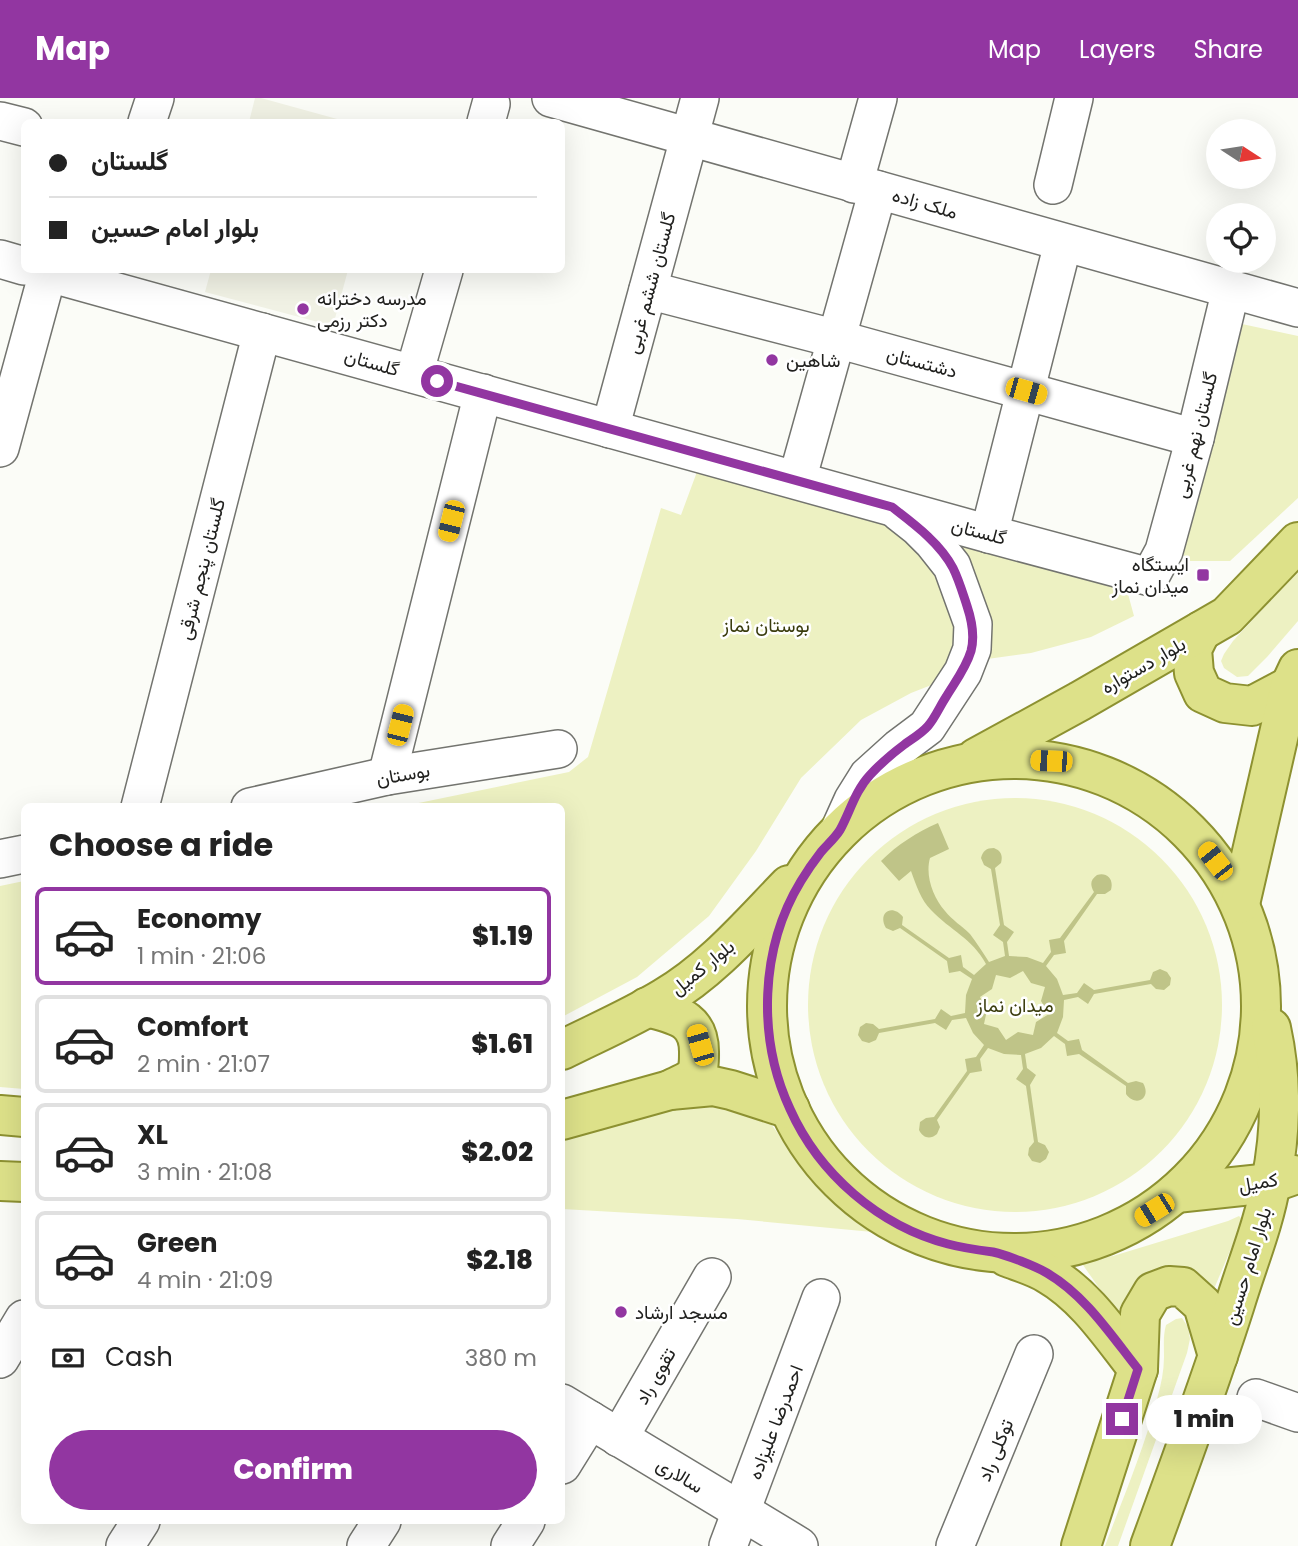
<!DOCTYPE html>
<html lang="en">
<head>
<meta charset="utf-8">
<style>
	:root { --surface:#fff; --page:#f2f2f2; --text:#222; --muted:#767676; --line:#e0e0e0; --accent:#9236a1 }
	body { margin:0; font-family:Poppins,Vazirmatn,sans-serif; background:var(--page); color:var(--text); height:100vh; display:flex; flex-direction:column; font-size:26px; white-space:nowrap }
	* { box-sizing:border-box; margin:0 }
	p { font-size:23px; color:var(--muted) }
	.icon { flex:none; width:38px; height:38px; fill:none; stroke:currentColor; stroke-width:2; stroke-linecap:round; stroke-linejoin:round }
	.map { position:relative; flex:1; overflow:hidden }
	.drawer { position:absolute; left:21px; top:705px; width:544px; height:721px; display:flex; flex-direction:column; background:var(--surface); border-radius:10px; box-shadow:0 7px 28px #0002 }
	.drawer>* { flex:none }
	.hud { position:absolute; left:21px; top:21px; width:544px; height:154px; border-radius:10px; box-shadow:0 7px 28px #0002; display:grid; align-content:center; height:154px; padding:0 28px; background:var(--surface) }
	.needle { width:46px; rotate:102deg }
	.controls { position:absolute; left:1206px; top:21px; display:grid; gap:14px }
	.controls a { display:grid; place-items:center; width:70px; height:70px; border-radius:50%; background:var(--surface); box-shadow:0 7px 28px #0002; font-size:35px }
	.end { position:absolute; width:32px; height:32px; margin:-16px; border:9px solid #9236a1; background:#fff; box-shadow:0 0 0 4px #fff }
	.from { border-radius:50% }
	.bubble { position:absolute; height:49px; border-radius:24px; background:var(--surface); box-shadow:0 7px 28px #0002; font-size:23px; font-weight:800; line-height:49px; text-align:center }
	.car { position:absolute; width:21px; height:42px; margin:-21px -10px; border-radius:9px; box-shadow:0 0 5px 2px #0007; background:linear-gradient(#f5c518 24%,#345 0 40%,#f5c518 0 76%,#345 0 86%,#f5c518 0) }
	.hud b { display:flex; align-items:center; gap:24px; height:66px; font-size:26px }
	.hud b+b { border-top:2px solid var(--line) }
	.hud i { width:18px; height:18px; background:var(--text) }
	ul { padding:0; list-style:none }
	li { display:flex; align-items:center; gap:21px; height:98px; margin:0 14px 10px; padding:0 14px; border:4px solid var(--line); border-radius:10px }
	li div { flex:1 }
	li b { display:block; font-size:26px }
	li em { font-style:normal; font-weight:800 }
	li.on { border-color:var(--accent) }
	li>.icon { width:63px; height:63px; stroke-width:1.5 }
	h2 { padding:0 28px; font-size:32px; line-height:84px }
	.pay { display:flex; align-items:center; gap:18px; height:77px; padding:0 28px; font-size:26px }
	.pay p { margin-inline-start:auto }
	.button { display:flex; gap:14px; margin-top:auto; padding:14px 28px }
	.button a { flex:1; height:80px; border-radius:42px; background:var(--accent); color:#fff; font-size:28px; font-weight:800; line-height:80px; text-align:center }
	header { display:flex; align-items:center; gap:42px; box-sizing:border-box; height:98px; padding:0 35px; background:var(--accent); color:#fff }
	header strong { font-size:33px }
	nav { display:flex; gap:38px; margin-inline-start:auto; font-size:24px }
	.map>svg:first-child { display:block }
	.built { fill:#f0f1e4 }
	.green { fill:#edf1c2 }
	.water { fill:#bfc488; fill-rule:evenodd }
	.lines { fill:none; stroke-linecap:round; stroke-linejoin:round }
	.minor-casing { stroke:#73746f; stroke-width:40 }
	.major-casing { stroke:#8d9131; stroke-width:42 }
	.minor { stroke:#fff; stroke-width:37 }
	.major { stroke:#dde189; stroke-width:38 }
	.route { stroke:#9236a1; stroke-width:9 }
	.poi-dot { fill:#9236a1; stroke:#fff; stroke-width:2.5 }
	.labels { text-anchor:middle; stroke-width:5; stroke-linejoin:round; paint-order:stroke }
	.street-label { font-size:19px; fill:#21211f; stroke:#fff }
	.poi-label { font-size:19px; fill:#21211f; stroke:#fff; text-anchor:start }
	.park-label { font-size:19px; fill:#3a3c0d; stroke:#fff }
</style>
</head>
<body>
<header>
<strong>Map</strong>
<nav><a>Map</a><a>Layers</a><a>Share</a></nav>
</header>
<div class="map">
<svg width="1298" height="1448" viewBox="0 0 1298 1448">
	<rect width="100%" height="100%" fill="#fbfcf7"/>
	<g class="built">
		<path d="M 255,0 L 261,0 L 348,24 L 249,24 Z"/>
		<path d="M 211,172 L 348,172 L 333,228 L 205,194 Z"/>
	</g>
	<g class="green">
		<path d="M 1242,226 L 1298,238 L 1298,400 L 1230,463 L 1187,463 L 1182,454 Z"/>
		<path d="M 698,371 L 913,434 L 932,459 L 964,538 L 939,584 L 911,595 L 861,622 L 801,680 L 756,753 L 709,818 L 637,879 L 562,919 L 562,709 L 399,709 L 569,674 L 588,659 L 661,410 L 681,417 Z"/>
		<path d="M 938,434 L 1125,485 L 1134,518 L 1091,539 L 1031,555 L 980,562 Z"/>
		<path d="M 1298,473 L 1298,523 L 1267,559 L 1248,578 L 1237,579 L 1224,570 L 1221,563 L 1224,556 L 1233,543 Z"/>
		<circle cx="1015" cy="907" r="207"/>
		<path d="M 24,783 L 24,991 L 0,989 L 0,788 Z"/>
		<path d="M 706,1004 L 765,1018 L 815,1085 L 883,1135 L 737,1121 L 562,1111 L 562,1042 L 606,1020 Z"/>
		<path d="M 1239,1118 L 1241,1120 L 1241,1127 L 1208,1205 L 1193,1181 L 1127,1230 L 1083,1167 L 1089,1161 L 1113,1158 L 1228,1123 Z"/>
		<path d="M 1182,1220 L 1188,1229 L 1190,1241 L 1187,1255 L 1118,1448 L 1105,1448 C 1123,1400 1144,1351 1157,1301 C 1161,1287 1164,1273 1164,1259 C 1164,1247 1163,1238 1166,1227 L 1176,1221 Z"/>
	</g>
	<path class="water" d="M 938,725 L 949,751 L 930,760 C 925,778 933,799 945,813 C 952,822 962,828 970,836 C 977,845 983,855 989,864 L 1005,858 L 1003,844 L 993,837 L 1000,827 L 991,771 L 984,767 L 981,760 C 983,753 986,750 994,750 C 1001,753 1003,757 1001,765 L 995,770 L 1004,827 L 1014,834 L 1007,844 L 1009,858 L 1027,859 L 1043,865 L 1051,854 L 1049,842 L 1060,840 L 1094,794 C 1090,787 1090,782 1097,777 C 1107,774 1114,781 1111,792 L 1105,796 L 1097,796 L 1064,843 L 1066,855 L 1054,857 L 1046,868 L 1057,881 L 1063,897 L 1077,895 L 1084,885 L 1094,892 L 1150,882 L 1153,874 L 1160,871 L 1167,874 L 1171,880 L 1170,887 L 1164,892 L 1156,891 L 1151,886 L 1094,896 L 1088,906 L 1078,899 L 1064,902 L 1063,919 L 1057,935 L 1068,943 L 1079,941 L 1082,952 L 1128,985 L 1136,983 L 1143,985 C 1152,1000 1136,1010 1126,996 L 1126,988 L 1079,956 L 1067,958 L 1065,946 L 1054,938 L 1041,950 L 1025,956 L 1027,970 L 1036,977 L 1030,987 L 1038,1044 L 1045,1047 L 1049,1054 L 1046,1061 L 1040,1065 L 1032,1063 L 1028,1057 L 1029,1050 L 1034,1044 L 1026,988 L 1016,981 L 1023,971 L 1021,957 L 1004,956 L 988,950 L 980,961 L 982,973 L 970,975 L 937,1022 L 940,1029 L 937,1036 C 930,1042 923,1040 919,1032 L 920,1024 L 926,1020 L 934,1019 L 967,973 L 965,961 L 976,959 L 984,947 L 973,935 L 966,920 L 952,922 L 946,932 L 935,925 L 879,935 L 876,942 L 869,945 L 862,943 L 858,937 L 860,929 L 866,925 L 873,926 L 879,931 L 935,921 L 941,911 L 951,918 L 965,915 L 966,897 L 972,881 L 960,873 L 949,875 L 947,863 L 900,830 L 893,833 L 886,830 C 877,815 892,805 903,819 L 902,827 L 949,860 L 961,857 L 963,869 L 974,877 L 986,866 C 972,840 951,833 931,812 C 921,802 916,787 911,773 L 899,783 L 881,763 C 897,747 917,734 938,725 ZM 1023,873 L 1031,885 L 1045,889 L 1041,903 L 1049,916 L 1036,924 L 1033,937 L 1018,934 L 1006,942 L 998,930 L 984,926 L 987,912 L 980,899 L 992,891 L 996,877 L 1010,880 Z"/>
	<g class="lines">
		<defs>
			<g id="minor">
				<path d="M 551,0 L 1298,210"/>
				<path d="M 0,23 L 24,29"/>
				<path d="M 147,24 L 155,0"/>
				<path d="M 486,24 L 491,6"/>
				<path d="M 854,86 L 878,0"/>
				<path d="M 1053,87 L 1074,0"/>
				<path d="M 0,161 L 24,168"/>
				<path d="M 38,172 L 989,436 L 1150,479 L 1164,453 L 1195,340 L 1231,191"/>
				<path d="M 648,192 L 837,241 L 1195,340"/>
				<path d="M 414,276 L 444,172"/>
				<path d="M 610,331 L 700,0"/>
				<path d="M 0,350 L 48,174"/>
				<path d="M 797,382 L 878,92"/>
				<path d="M 989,436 L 1059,161"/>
				<path d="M 387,678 L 483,295"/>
				<path d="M 140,709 L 262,234"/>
				<path d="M 250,709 L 387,678 L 558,651"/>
				<path d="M 839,733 L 853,702 L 868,678 L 899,650 L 927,629 L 963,574 L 972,551 L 973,526 L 952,468 L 933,444 L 918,429 L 899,414"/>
				<path d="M 0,761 L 24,756"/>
				<path d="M 0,1261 L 24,1221"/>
				<path d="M 1256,1300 L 1298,1315"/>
				<path d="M 562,1305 L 799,1448"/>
				<path d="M 619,1340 L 712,1179"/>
				<path d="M 562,1367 L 590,1322"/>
				<path d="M 125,1448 L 141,1423"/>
				<path d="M 366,1448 L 382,1423"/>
				<path d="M 510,1448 L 526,1423"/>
				<path d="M 728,1448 L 821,1200"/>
				<path d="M 955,1448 L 1034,1256"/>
			</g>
			<g id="major">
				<path d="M 1201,533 L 1192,551 L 1194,575 L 1203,595 L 1225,605 L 1252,608 L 1290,588"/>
				<path d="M 976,660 L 1080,603 L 1227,518 L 1298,444"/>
				<circle cx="1014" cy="908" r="247"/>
				<path d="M 1240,806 L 1290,588 L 1298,571"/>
				<path d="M 647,909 C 676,917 700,920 699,956 C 699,963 699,972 694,978 C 689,984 677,988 670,992"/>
				<path d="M 562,952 C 596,935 631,920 664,900 C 712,872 750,827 789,787"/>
				<path d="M 0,1017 L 24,1019"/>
				<path d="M 562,1022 L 670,992 L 713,988 L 731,992 L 790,1011"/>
				<path d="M 0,1083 L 24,1084"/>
				<path d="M 1176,1095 L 1271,1085 L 1294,1077"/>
				<path d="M 1007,1159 C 1020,1164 1035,1168 1048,1176 C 1086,1198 1111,1237 1138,1271"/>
				<path d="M 1081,1448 L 1138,1271 L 1140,1216 L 1153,1194 L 1169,1188 L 1183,1189 L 1203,1207 L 1218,1258"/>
				<path d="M 1150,1448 C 1179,1368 1209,1288 1235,1206 C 1247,1166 1264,1126 1271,1084 C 1281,1034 1282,980 1271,930"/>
			</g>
		</defs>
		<use href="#minor" class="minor-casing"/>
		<use href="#major" class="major-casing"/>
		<use href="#minor" class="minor"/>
		<use href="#major" class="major"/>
	</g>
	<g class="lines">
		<path class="route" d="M 437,283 L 892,409 C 914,426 940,445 953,470 C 959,482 963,496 967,508 C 972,523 975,538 971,553 C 966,570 955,584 946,599 C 940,608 935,620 928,628 C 922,635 912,641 905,646 C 893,655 880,666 870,677 C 855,693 850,714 840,732 C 835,740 827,747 821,754 C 814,763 807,773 801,783 C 760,850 757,940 790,1011 C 819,1076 879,1128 948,1146 C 963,1150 978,1152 993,1154 C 1007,1157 1035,1168 1047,1175 C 1085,1197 1111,1237 1138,1271 L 1122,1321"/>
	</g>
	<g class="poi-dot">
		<circle cx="303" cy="211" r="7"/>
		<circle cx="772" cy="262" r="7"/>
		<rect x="1196" y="470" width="14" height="14" rx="3.5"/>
		<circle cx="621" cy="1214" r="7"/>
	</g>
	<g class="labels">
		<g class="street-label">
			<text transform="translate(925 105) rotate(16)" y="7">ملک زاده</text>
			<text transform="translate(650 185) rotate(-75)" y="7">گلستان ششم غربی</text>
			<text transform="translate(372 264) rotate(16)" y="7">گلستان</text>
			<text transform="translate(922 264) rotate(15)" y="7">دشتستان</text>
			<text transform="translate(1195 337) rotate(-76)" y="7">گلستان نهم غربی</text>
			<text transform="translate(979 433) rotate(15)" y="7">گلستان</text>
			<text transform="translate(201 471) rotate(-76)" y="7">گلستان پنجم شرقی</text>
			<text transform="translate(1143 567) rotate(-30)" y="7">بلوار دستواره</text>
			<text transform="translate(403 676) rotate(-10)" y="7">بوستان</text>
			<text transform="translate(702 869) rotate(-39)" y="7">بلوار کمیل</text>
			<text transform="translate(1258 1084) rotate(-10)" y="7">کمیل</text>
			<text transform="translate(1247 1168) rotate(-73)" y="7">بلوار امام حسین</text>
			<text transform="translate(655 1278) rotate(-60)" y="7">تقوی راد</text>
			<text transform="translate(775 1324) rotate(-69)" y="7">احمدرضا علیزاده</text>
			<text transform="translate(995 1352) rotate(-68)" y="7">توکلی راد</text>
			<text transform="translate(680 1377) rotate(31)" y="7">سالاری</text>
		</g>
		<g class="poi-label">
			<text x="317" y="207">مدرسه دخترانه<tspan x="317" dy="22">دکتر رزمی</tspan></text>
			<text x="786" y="269">شاهین</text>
			<text x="1189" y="473" text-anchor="end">ایستگاه<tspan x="1189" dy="22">میدان نماز</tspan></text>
			<text x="635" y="1221">مسجد ارشاد</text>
		</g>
		<g class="park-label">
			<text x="766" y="534">بوستان نماز</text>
			<text x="1015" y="914">میدان نماز</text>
		</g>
	</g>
</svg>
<div class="controls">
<a><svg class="needle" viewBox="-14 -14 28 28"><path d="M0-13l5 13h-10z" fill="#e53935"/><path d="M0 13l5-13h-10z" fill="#767676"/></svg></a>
<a><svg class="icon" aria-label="locate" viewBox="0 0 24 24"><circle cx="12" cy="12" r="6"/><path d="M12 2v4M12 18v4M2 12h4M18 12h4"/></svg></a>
</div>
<i class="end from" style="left:437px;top:283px"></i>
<i class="end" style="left:1122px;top:1321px"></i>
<div class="bubble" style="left:1146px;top:1297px;width:116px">1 min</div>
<i class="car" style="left:1026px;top:293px;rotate:106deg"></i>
<i class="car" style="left:451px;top:423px;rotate:194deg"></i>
<i class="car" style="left:400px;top:627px;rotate:14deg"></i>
<i class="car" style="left:1051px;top:663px;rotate:272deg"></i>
<i class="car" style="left:1215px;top:763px;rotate:322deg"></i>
<i class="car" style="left:700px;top:947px;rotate:344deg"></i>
<i class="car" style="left:1154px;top:1112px;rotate:238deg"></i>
<div class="hud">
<b><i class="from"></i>گلستان</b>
<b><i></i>بلوار امام حسین</b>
</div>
<section class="drawer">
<h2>Choose a ride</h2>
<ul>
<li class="on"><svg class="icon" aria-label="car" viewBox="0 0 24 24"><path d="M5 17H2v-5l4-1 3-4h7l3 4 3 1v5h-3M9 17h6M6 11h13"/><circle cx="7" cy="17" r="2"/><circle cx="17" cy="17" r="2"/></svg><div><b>Economy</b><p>1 min · 21:06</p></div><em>$1.19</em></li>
<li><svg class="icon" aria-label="car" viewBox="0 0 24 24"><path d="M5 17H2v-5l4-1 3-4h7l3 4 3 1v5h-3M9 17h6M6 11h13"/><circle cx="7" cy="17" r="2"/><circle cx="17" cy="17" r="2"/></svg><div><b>Comfort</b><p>2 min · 21:07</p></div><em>$1.61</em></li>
<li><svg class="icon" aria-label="car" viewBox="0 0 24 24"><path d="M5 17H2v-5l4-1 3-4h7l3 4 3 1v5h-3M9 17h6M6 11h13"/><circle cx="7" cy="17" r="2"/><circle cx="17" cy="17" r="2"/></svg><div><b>XL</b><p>3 min · 21:08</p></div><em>$2.02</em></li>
<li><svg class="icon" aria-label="car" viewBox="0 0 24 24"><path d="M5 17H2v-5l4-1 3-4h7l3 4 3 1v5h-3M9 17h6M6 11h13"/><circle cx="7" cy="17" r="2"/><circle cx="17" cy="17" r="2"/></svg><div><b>Green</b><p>4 min · 21:09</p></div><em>$2.18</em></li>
</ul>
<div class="pay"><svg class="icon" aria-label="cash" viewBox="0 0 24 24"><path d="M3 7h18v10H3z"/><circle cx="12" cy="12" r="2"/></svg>Cash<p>380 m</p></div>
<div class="button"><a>Confirm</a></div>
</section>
</div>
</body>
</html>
